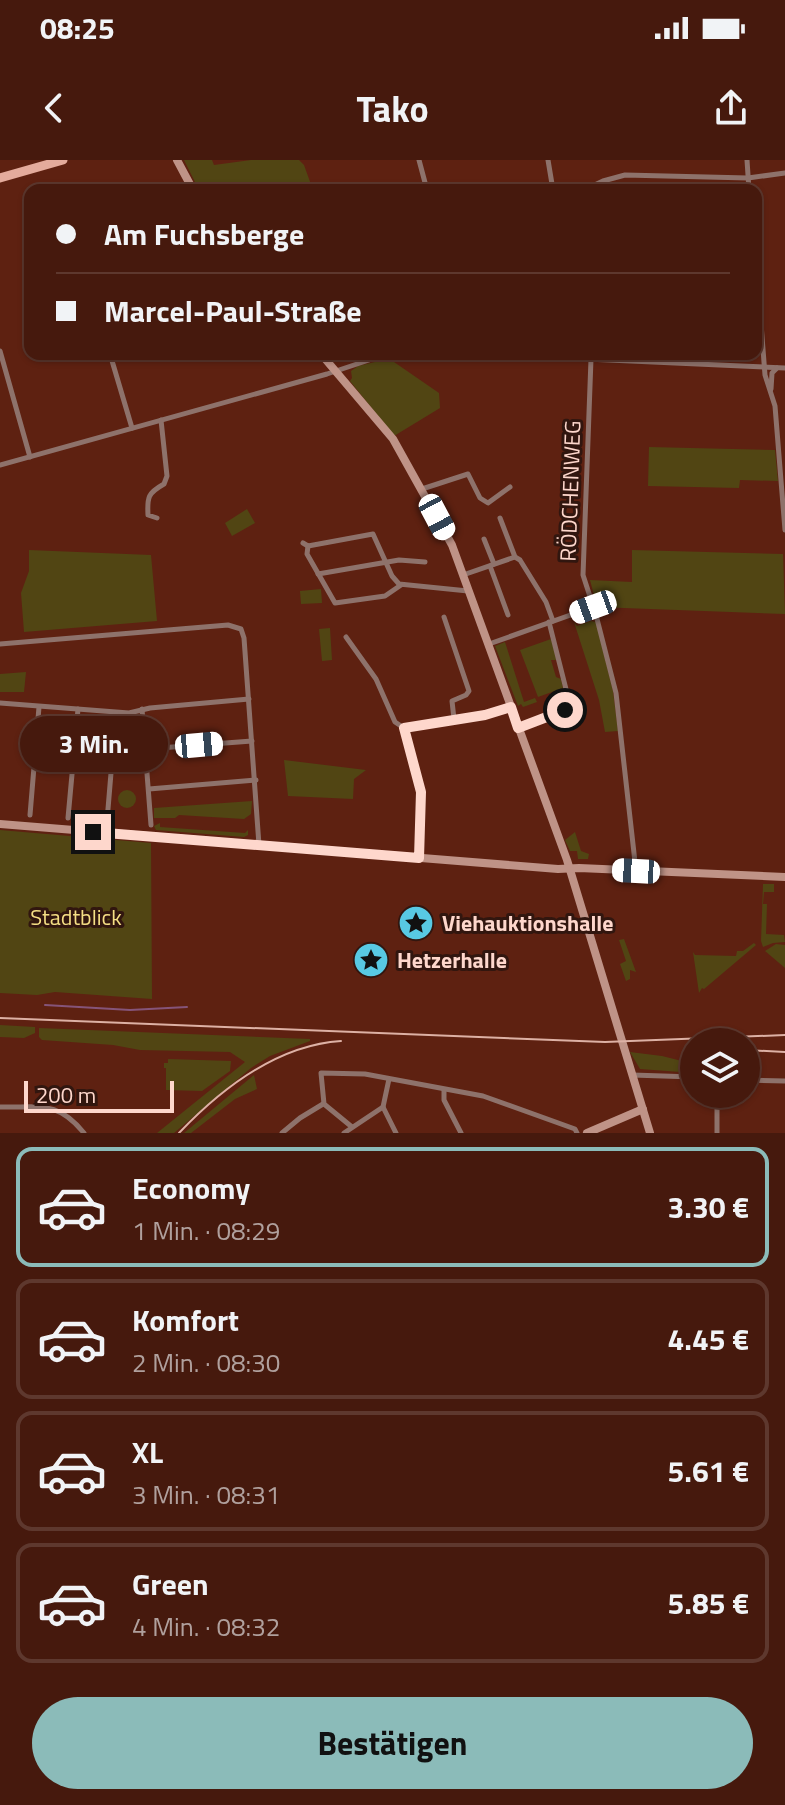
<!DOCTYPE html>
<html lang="de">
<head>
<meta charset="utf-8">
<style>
	:root { --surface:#46190d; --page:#4d2216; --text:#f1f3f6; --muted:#b0a09d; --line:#5e382e; --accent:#8bbbb9 }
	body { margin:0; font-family:"Titillium Web",sans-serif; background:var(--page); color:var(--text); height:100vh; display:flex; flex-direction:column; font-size:30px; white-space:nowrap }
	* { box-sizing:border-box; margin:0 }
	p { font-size:26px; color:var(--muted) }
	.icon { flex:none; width:44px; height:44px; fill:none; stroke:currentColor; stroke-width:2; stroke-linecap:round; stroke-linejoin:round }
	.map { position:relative; height:973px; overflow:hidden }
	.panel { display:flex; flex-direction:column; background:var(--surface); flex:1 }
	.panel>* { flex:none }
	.banner { position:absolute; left:24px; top:24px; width:738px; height:176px; border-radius:16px; box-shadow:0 2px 6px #0004,0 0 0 2px var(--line); display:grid; align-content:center; height:176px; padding:0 32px; background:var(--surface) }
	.buttons { position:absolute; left:680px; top:868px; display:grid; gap:16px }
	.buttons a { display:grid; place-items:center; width:80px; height:80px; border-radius:50%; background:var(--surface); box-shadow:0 2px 6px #0004,0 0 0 2px var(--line); font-size:40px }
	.scale { position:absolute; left:24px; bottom:20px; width:150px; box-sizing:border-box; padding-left:8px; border:4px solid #fed7cc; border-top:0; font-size:22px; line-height:28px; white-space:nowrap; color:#fed7cc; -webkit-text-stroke:6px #31160f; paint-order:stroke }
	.end { position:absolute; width:36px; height:36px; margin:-18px; border:10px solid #fed7cc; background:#111; box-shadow:0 0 0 4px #111 }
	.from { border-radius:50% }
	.bubble { position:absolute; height:56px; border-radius:28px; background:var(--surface); box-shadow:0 2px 6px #0004,0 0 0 2px var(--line); font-size:26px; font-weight:700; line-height:56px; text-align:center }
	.car { position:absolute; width:24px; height:48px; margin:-24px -12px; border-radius:10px; box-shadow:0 0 6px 2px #0007; background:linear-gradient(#fff 24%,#345 0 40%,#fff 0 76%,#345 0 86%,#fff 0) }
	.banner b { display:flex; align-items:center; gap:28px; height:76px; font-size:30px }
	.banner b+b { border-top:2px solid var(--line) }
	.banner i { width:20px; height:20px; background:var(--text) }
	ul { padding:14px 0 0; list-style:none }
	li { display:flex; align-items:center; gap:24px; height:120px; margin:0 16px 12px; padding:0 16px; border:4px solid var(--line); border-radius:16px }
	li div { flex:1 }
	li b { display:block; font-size:30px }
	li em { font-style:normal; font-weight:700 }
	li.current { border-color:var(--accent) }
	li>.icon { width:72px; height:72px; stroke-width:1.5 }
	.action { display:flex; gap:16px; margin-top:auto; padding:16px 32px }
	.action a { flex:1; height:92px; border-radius:48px; background:var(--accent); color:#111; font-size:32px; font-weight:700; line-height:92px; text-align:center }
	.status { display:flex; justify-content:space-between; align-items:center; height:56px; padding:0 40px; background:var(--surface); direction:ltr }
	.status svg { height:22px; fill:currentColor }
	header { display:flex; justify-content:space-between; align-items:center; height:104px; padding:0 32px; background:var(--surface); font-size:36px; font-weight:700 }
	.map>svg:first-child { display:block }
	.green { fill:#514513 }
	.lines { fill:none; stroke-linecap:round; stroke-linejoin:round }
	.stream { stroke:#855479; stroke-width:2 }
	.street { stroke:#8e726b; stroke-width:5 }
	.secondary { stroke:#bf9387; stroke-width:8 }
	.primary { stroke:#e4ab9c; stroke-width:9 }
	.rail { stroke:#ddb1a5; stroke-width:2 }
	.route { stroke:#fed7cc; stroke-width:10 }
	.labels { text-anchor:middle; stroke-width:6; stroke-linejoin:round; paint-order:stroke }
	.street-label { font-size:22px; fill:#fed7cc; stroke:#31160f }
	.park-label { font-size:22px; fill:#f5df85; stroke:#31160f }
	.poi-label { font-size:22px; font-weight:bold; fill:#fed7cc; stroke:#31160f; text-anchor:start }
</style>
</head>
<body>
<div class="status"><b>08:25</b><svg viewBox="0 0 49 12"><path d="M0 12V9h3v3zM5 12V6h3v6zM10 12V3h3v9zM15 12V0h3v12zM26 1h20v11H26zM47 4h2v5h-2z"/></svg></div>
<header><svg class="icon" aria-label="back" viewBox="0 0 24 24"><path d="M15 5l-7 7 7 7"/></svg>Tako<svg class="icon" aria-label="share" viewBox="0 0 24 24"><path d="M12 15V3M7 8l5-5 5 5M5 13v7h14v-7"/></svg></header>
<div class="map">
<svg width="785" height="973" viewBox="0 0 785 973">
	<rect width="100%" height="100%" fill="#5e2111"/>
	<g class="green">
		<path d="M 184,0 L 212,0 L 214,5 L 251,0 L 299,0 L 304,5 L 313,30 L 199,30 Z"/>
		<path d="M 396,197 L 394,202 L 439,233 L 440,248 L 394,276 L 350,221 L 352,218 L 351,211 L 358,206 Z"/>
		<path d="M 649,287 L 775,290 L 778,321 L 740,320 L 739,328 L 648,326 Z"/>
		<path d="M 247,349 L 255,363 L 232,376 L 225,363 Z"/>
		<path d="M 29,390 L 151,395 L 157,461 L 24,472 L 21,433 L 29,411 Z"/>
		<path d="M 632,390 L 783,394 L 785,454 L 597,447 L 590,420 L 632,422 Z"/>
		<path d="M 321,429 L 322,443 L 301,444 L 300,431 Z"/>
		<path d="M 591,461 L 596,462 L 613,531 L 618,571 L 605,572 L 599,540 L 574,462 L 577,466 Z"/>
		<path d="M 330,468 L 332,500 L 322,501 L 319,469 Z"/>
		<path d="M 551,479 L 557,500 L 551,500 L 556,517 L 561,519 L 563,528 L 538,537 L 520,490 Z"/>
		<path d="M 505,482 L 524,542 L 535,538 L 537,542 L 523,547 L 521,544 L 518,546 L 495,486 Z"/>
		<path d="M 26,512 L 24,532 L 0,532 L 0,514 Z"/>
		<path d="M 284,600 L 366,610 L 354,619 L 353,639 L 288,636 Z"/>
		<circle cx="127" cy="639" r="9"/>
		<path d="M 252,641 L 251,654 L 244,659 L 179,655 L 175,658 L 154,658 L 154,648 Z"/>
		<path d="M 160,663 L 160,667 L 245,673 L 248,670 L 248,675 L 244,677 L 156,670 L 154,666 Z"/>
		<path d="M 0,670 L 151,683 L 152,839 L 55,832 L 37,835 L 0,833 Z"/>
		<path d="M 575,672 L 581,691 L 589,694 L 588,699 L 578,699 L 577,691 L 570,691 L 565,680 Z"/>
		<path d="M 763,724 L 774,724 L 774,732 L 764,732 L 763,744 L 767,744 L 766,774 L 784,775 L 785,782 L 773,783 L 763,787 L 761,781 Z"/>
		<path d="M 624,779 L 636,812 L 630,810 L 630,819 L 626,821 L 620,804 L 626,801 L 619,780 Z"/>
		<path d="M 754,783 L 756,785 L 704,829 L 702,828 L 699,833 L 693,792 L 695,795 L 736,796 L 737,791 L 743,791 Z"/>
		<path d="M 776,784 L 785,785 L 785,808 L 765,791 Z"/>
		<path d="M 0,865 L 35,867 L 35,873 L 24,878 L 0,877 Z"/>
		<path d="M 39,868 L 310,879 L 310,881 L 270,896 L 251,908 L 174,973 L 157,973 L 245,902 L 230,892 L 140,890 L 113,885 L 42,880 L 39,877 Z"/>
		<path d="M 630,892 L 662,896 L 694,904 L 694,913 L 640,909 Z"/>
		<path d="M 168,899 L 231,901 L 230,911 L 202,931 L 166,930 L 166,908 L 164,908 L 164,903 L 168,903 Z"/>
		<path d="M 254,915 L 257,929 L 235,939 L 191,973 L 184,973 Z"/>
	</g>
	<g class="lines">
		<path class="stream" d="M 45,845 L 130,850 L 187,847"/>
		<g class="street">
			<path d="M 419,0 L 427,30"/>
			<path d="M 548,0 L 553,30"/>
			<path d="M 747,0 L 749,30"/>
			<path d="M 401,30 L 425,24"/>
			<path d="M 584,30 L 603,21 L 625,15 L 748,18 L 785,13"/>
			<path d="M 756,99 L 765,215 L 775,246 L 785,370"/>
			<path d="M 0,191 L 30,297"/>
			<path d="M 110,194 L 132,268"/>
			<path d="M 475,194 L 785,208"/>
			<path d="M 591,199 L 583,415 L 596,455 L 616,533 L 636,711"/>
			<path d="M 771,229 L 772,213 L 777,208"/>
			<path d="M 0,305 L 327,214 L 387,194"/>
			<path d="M 422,329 L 468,314 L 480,338 L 488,343 L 510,327"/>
			<path d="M 157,358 L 148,355 C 147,337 148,333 164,324 L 167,316 L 161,260"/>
			<path d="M 500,358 L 515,397 L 520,400 L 546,442 L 553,461"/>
			<path d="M 484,379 L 494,404"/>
			<path d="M 303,383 L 308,386 L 373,374 L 392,416 L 399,424 L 468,431"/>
			<path d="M 308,386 L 307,394 L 335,443 L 385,436 L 401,425"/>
			<path d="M 490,406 L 508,455"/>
			<path d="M 318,414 L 399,400 L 425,402"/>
			<path d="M 463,415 L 515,397"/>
			<path d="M 444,457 L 469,531 L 466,535 L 452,541 L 454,559"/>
			<path d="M 346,477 L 376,519 L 395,562 L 404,568 L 421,632 L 419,697"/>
			<path d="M 0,484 L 228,465 L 241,469 L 244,478 L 259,685"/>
			<path d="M 489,484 L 593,447"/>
			<path d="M 0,543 L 129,553 L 150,548 L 249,539"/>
			<path d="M 142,549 L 151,665"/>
			<path d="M 404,568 L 485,555 L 511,547"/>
			<path d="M 519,568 C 536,562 567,558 568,537 L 549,462"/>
			<path d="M 146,589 L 252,581"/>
			<path d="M 149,629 L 256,620"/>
			<path d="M 30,655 L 39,547"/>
			<path d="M 68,658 L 78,549"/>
			<path d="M 107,661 L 116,553"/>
			<path d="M 632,915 L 694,917"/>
			<path d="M 389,919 L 383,947 L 396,973"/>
			<path d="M 746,920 L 785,921"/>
			<path d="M 444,930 L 444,940 L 461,973"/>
			<path d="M 717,934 L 717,973"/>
			<path d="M 0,947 C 40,948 57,940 84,973"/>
			<path d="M 352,967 L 324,944 L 321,913 L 365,914 L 483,936 L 575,969 L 577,973"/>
			<path d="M 282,973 L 300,958 L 323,944"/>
			<path d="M 344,973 L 383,947"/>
		</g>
		<g class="secondary">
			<path d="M 177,0 L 193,30"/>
			<path d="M 321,194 L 393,279 L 452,385 L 567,700 L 650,973"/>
			<path d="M 0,664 L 558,709 L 579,708 L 785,717"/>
			<path d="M 587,973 L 643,949"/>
		</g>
		<path class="primary" d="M 0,18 L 63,0"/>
		<g class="rail">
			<path d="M 0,858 L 605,882 L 785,875"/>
			<path d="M 746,890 L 785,892"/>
			<path d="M 179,973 C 222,928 278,885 341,881"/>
		</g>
	</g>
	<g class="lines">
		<path class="route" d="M 93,672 L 419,698 L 421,632 L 404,568 L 485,555 L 511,547 L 518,568 L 565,550"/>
	</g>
	<defs>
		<symbol id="sight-disc" viewBox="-11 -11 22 22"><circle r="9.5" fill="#58c9e3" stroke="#31160f"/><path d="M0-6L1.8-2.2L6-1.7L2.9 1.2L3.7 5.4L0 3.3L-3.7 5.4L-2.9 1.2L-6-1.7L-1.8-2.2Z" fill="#111"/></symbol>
	</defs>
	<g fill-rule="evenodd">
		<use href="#sight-disc" x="396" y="743" width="40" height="40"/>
		<use href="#sight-disc" x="351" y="780" width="40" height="40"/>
	</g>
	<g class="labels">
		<g class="street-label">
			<text transform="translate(570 331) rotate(-88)" y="8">RÖDCHENWEG</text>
		</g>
		<g class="park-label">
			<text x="76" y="765">Stadtblick</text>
		</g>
		<g class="poi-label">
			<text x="442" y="771">Viehauktionshalle</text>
			<text x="397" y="808">Hetzerhalle</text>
		</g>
	</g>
</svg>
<div class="buttons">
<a><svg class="icon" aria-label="layers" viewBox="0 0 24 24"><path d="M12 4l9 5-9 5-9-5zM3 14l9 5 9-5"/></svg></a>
</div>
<div class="scale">200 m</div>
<i class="end from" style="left:565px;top:550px"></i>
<i class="end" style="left:93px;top:672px"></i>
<div class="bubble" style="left:20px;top:556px;width:148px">3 Min.</div>
<i class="car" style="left:437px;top:357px;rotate:152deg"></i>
<i class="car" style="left:593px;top:447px;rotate:250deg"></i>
<i class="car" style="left:199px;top:585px;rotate:85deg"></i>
<i class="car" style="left:636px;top:711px;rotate:273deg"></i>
<div class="banner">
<b><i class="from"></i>Am Fuchsberge</b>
<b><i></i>Marcel-Paul-Straße</b>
</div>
</div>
<section class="panel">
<ul>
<li class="current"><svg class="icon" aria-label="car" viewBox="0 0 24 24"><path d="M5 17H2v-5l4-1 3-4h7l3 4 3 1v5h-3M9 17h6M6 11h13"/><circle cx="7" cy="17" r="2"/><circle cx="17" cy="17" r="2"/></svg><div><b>Economy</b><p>1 Min. · 08:29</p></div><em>3.30 €</em></li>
<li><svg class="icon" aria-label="car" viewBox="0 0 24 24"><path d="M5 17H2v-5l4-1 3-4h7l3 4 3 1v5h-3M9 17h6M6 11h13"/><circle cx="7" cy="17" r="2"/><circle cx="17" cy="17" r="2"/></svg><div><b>Komfort</b><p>2 Min. · 08:30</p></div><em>4.45 €</em></li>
<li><svg class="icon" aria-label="car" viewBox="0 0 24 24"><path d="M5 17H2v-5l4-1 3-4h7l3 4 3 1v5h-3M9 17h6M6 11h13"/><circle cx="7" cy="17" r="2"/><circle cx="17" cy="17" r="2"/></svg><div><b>XL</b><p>3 Min. · 08:31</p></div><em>5.61 €</em></li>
<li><svg class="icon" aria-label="car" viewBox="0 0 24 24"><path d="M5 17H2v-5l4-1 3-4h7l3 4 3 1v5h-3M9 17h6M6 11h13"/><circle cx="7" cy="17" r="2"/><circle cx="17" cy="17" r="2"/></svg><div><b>Green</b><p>4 Min. · 08:32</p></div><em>5.85 €</em></li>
</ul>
<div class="action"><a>Bestätigen</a></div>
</section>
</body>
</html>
